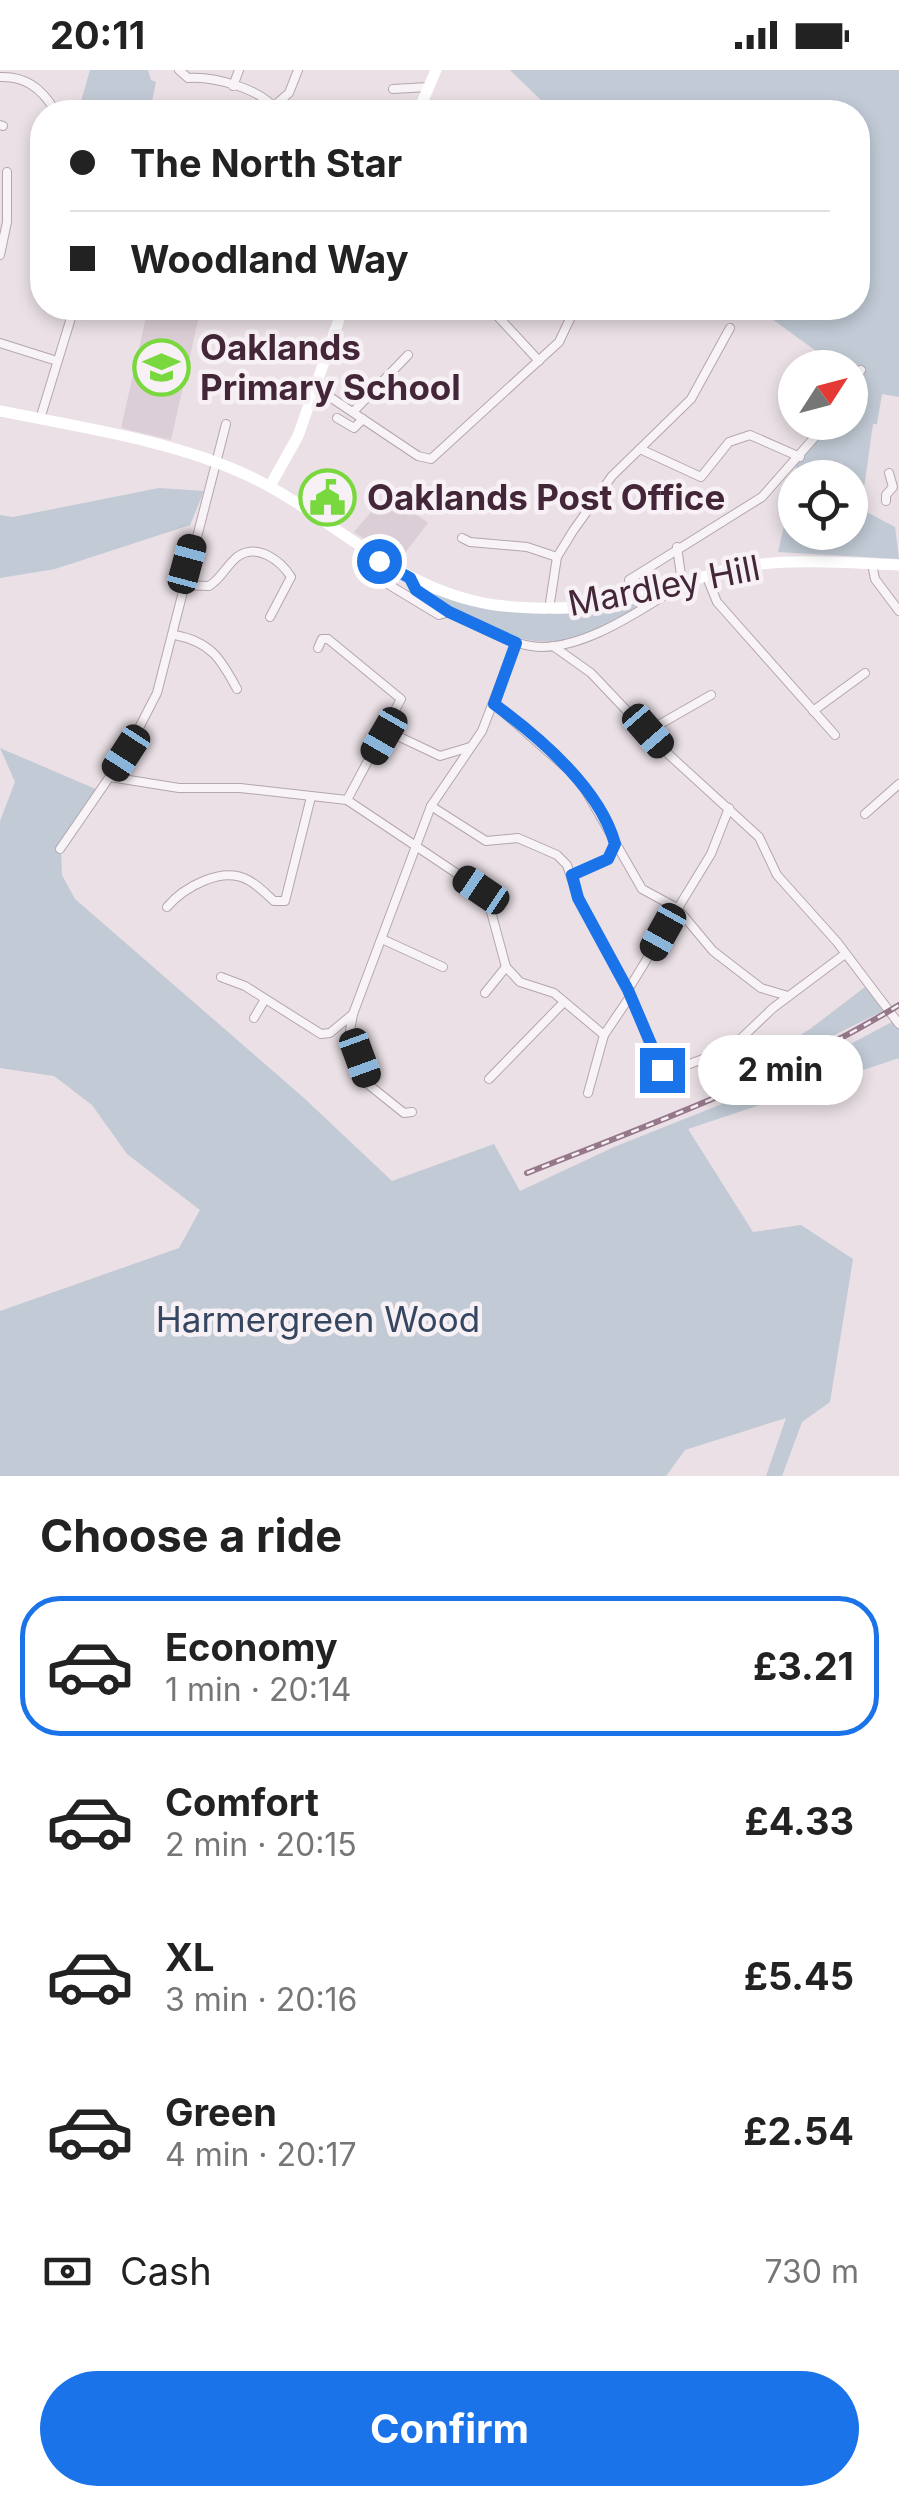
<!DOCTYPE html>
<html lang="en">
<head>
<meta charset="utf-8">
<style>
	:root { --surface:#fff; --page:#f2f2f2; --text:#222; --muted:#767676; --line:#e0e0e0; --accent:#1a73e8 }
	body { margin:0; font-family:Inter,sans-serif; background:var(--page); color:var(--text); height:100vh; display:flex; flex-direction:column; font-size:38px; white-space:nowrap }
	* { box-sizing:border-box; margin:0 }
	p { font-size:32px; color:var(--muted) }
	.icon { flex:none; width:55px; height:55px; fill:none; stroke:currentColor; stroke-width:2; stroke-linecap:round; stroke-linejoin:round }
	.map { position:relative; height:1406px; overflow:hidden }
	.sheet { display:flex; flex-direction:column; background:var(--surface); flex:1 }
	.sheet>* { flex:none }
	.hud { position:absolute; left:30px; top:30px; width:840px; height:220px; border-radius:40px; box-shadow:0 5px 15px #0003; display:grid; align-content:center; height:220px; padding:0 40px; background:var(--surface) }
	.needle { width:65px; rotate:54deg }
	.buttons { position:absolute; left:778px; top:280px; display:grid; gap:20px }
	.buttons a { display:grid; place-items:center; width:90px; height:90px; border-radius:50%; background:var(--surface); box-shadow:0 5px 15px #0003; font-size:50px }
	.end { position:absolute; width:45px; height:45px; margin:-22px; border:12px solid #1a73e8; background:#fff; box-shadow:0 0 0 5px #fff }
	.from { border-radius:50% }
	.bubble { position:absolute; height:70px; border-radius:35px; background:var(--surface); box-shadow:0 5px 15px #0003; font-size:32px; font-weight:700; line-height:70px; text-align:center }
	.car { position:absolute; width:30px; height:60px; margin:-30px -15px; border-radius:12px; box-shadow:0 0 8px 2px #0007; background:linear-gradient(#222 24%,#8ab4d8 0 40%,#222 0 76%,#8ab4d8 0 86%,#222 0) }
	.hud b { display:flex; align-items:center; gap:35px; height:95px; font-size:38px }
	.hud b+b { border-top:2px solid var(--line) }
	.hud i { width:25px; height:25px; background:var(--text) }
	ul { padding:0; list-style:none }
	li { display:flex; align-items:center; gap:30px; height:140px; margin:0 20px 15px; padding:0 20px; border:5px solid transparent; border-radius:40px }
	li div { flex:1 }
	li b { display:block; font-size:38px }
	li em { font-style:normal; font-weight:700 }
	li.current { border-color:var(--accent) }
	li>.icon { width:90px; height:90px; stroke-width:1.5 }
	h2 { padding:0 40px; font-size:45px; line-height:120px }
	.pay { display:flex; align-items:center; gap:25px; height:110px; padding:0 40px; font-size:38px }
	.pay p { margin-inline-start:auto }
	.cta { display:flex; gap:20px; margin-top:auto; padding:20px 40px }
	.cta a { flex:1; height:115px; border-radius:60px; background:var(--accent); color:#fff; font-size:40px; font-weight:700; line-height:115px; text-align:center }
	.status { display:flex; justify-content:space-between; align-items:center; height:70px; padding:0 50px; background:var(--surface); direction:ltr }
	.status svg { height:28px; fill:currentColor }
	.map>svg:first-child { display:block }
	.built { fill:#dcced6 }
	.green { fill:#c1cad5 }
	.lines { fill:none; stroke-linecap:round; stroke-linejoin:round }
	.street-casing { stroke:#b5a5ae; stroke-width:10 }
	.street { stroke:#f8f3f6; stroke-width:8 }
	.secondary { stroke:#fff; stroke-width:11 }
	.rail-casing { stroke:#95788a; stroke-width:6 }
	.rail { stroke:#f7f0f5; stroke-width:2.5; stroke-dasharray:8; stroke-linecap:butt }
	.route { stroke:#1a73e8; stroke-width:12 }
	.labels { text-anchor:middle; stroke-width:9; stroke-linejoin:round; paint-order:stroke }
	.poi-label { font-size:35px; font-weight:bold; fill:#432738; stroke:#f7f0f5; text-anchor:start }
	.street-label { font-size:35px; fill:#432738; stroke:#f7f0f5 }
	.park-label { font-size:35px; fill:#344660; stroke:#f7f0f5 }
</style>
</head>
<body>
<div class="status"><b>20:11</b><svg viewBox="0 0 49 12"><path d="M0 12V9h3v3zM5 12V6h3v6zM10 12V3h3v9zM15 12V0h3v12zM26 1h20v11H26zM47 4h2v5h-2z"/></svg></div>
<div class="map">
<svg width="899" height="1406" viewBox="0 0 899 1406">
	<rect width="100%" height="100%" fill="#eae0e6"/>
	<g class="built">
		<path d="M 148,238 L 201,238 L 171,370 L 121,358 Z"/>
		<path d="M 322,399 L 354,426 L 336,450 L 298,423 L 307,418 Z"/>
		<path d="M 387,423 L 428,453 L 398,492 L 354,462 Z"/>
	</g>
	<g class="green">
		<path d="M 90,0 L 148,0 L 151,10 L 156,12 L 150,42 L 78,42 Z"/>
		<path d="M 510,0 L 899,0 L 899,327 L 882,324 L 877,354 L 873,354 L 861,439 L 895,457 L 899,489 L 778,482 L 795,408 L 795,462 L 850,462 L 850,408 L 795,408 L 796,395 L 830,353 L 850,352 L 850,321 L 856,311 L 850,307 L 850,298 L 838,297 L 757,238 L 858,238 L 858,42 L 553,42 Z"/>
		<path d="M 159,418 L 204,421 L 190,455 L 55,499 L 0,508 L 0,445 L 13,447 Z"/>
		<path d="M 435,524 C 499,542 545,550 612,539 C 627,536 643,529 657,528 C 586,564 561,590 482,555 C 465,548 449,541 434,530 Z"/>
		<path d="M 0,678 L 98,720 L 58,774 L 61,778 L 62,805 L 75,829 L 304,1028 L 392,1111 L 494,1074 L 520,1121 L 614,1077 L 782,1010 L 892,952 L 899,959 L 899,988 L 688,1059 L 753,1162 L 801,1155 L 853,1189 L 830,1332 L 802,1352 L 782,1406 L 766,1406 L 786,1348 L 685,1380 L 666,1406 L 0,1406 L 0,1241 L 179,1178 L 200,1140 L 127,1084 L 92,1035 L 54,1006 L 0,998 L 0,751 L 15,712 Z"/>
		<path d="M 865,917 L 883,941 L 743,1010 L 741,1003 L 810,959 Z"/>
	</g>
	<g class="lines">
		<defs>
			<g id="street">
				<path d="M 179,0 L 188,8 C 213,6 264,19 277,42"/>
				<path d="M 0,7 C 25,6 41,18 54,39"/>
				<path d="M 233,16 L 239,0"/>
				<path d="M 393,19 L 428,17"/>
				<path d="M 274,36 L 289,23 L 298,0"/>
				<path d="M 0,55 L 3,56"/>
				<path d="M 0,185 L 7,152 L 7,102"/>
				<path d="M 490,238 L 539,291"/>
				<path d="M 0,273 L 57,291"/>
				<path d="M 315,317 L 418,386 L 431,389 L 559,272 L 575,238"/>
				<path d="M 850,317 L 861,300"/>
				<path d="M 353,342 L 408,285"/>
				<path d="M 337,348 L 354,358 L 363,349"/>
				<path d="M 40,349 L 74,238"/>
				<path d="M 640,379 L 701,407 L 729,372 L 750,365 L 800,387"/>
				<path d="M 886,431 L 886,425 L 893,417 L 889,403"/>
				<path d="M 462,468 L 470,472 L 527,477 L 557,487"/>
				<path d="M 677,477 L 682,512"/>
				<path d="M 379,491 L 374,500 L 376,507 L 439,545 L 449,542"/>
				<path d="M 872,494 L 875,509 L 899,541"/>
				<path d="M 706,505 L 717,532 L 835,665"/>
				<path d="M 409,508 C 416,526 441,539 458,546 C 481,557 505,572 531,576 C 573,583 627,549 662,527 L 662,519"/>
				<path d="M 629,510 L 762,427 L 828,352"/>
				<path d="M 182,515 L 209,516 C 221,509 226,496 237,487 C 257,472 281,491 291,507 L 270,547"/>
				<path d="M 549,539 L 557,487 L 573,461 L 612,406 L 691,329 L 730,258"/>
				<path d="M 175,565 C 211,572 221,589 237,619"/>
				<path d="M 553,576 L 591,603 L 666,682 L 759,767 L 777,805 L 837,872 L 899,954"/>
				<path d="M 318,578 L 322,569 L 328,569 L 401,629 L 347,730"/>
				<path d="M 494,634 L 579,709 L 642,819 L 677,838 L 713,881 L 761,918 L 788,926"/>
				<path d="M 813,641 L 865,603"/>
				<path d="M 387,661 L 440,686 L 470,677"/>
				<path d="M 648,661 L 711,625"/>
				<path d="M 110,707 L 179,718 L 240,718 L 347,730 L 486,823 L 506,897 L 520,912 L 554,923 L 604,965 L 629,928"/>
				<path d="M 431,736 L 486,771 L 518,768 L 557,785 L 567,795 L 578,827 L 628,920 L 655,988 L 668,1002 L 730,979 L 773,938 L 845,884"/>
				<path d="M 865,744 L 899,714"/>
				<path d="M 60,779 L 126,683 L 157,623 L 226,354"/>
				<path d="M 572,805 L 608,789 L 615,774"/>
				<path d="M 167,837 C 184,817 222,796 248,810 C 258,815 266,824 274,831 L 285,831 L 311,727"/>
				<path d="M 384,870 L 443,897"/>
				<path d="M 221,907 L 245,916 L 321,964 L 330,963 L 353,944 L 431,736 L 482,661 L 516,573"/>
				<path d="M 628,920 L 711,784 L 729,738"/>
				<path d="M 485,923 L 506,897"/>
				<path d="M 353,944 L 350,961 L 369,1015 L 404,1043 L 412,1042"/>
				<path d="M 254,948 L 264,931"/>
				<path d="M 489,1009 L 564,932"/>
				<path d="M 588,1023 L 604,965"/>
			</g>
		</defs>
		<use href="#street" class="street-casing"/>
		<use href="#street" class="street"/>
		<g class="secondary">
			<path d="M 418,42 L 436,0"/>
			<path d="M 0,341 C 79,357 176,371 249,406 C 335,447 396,521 495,535 C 535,540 577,539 616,532 C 658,525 698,505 740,497 C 791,488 847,493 899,495"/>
			<path d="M 270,416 L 298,366 L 343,238"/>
		</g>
		<defs>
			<path id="rail" d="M 527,1103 C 654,1053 783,1006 899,935"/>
		</defs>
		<use href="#rail" class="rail-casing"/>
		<use href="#rail" class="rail"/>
	</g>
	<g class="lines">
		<path class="route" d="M 379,491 L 410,508 L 416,520 L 449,542 L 516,573 L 494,634 C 539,667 600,718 615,774 L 608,789 L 572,805 L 578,828 L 628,920 L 662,1000"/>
	</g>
	<defs>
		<symbol id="school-ring" viewBox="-11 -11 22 22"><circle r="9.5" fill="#f7f0f5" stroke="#79d83d" stroke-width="1.5"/><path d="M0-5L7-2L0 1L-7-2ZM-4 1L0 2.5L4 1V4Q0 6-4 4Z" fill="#79d83d"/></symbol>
		<symbol id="civic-ring" viewBox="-11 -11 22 22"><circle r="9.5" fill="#f7f0f5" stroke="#79d83d" stroke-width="1.5"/><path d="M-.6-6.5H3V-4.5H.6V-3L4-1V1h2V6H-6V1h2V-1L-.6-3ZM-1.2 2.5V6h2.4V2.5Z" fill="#79d83d"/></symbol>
	</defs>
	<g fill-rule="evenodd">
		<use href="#school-ring" x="130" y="266" width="63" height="63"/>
		<use href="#civic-ring" x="296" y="396" width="63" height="63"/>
	</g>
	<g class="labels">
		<g class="poi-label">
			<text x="200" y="290">Oaklands<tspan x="200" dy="40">Primary School</tspan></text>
			<text x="367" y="440">Oaklands Post Office</text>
		</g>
		<g class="street-label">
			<text transform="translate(664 516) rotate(-11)" y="12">Mardley Hill</text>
		</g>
		<g class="park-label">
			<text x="318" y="1262">Harmergreen Wood</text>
		</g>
	</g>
</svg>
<div class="buttons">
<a><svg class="needle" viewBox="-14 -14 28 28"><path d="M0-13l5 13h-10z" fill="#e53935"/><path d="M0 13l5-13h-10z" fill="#767676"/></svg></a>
<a><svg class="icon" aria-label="locate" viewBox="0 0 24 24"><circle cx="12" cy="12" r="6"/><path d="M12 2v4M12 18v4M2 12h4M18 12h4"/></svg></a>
</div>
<i class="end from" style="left:379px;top:491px"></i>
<i class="end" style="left:662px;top:1000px"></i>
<div class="bubble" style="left:698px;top:965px;width:165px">2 min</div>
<i class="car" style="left:187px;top:494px;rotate:15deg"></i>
<i class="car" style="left:648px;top:661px;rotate:139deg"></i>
<i class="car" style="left:384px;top:666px;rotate:210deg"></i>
<i class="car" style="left:126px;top:683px;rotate:213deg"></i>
<i class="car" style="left:481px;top:820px;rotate:304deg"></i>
<i class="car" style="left:663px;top:862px;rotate:209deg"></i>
<i class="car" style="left:360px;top:988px;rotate:160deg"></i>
<div class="hud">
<b><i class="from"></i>The North Star</b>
<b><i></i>Woodland Way</b>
</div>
</div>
<section class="sheet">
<h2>Choose a ride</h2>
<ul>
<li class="current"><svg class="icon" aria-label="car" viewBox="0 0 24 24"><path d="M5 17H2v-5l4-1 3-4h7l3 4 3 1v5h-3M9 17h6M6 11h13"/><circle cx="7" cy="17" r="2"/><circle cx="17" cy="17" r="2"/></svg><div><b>Economy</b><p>1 min · 20:14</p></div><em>£3.21</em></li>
<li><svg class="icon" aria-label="car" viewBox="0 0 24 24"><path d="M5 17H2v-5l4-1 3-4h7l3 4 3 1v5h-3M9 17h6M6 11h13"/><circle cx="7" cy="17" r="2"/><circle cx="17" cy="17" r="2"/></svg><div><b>Comfort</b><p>2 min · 20:15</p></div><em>£4.33</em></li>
<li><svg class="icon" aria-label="car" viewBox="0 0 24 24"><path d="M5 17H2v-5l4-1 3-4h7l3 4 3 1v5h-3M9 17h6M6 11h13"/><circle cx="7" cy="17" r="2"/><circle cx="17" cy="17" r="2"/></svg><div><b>XL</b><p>3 min · 20:16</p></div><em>£5.45</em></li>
<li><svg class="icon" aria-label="car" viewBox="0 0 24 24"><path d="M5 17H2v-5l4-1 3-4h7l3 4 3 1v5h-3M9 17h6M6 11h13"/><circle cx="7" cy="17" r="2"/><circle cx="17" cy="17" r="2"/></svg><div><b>Green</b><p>4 min · 20:17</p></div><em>£2.54</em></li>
</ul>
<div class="pay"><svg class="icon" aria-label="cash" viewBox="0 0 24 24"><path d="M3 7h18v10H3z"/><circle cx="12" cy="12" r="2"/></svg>Cash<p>730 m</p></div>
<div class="cta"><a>Confirm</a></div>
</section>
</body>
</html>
